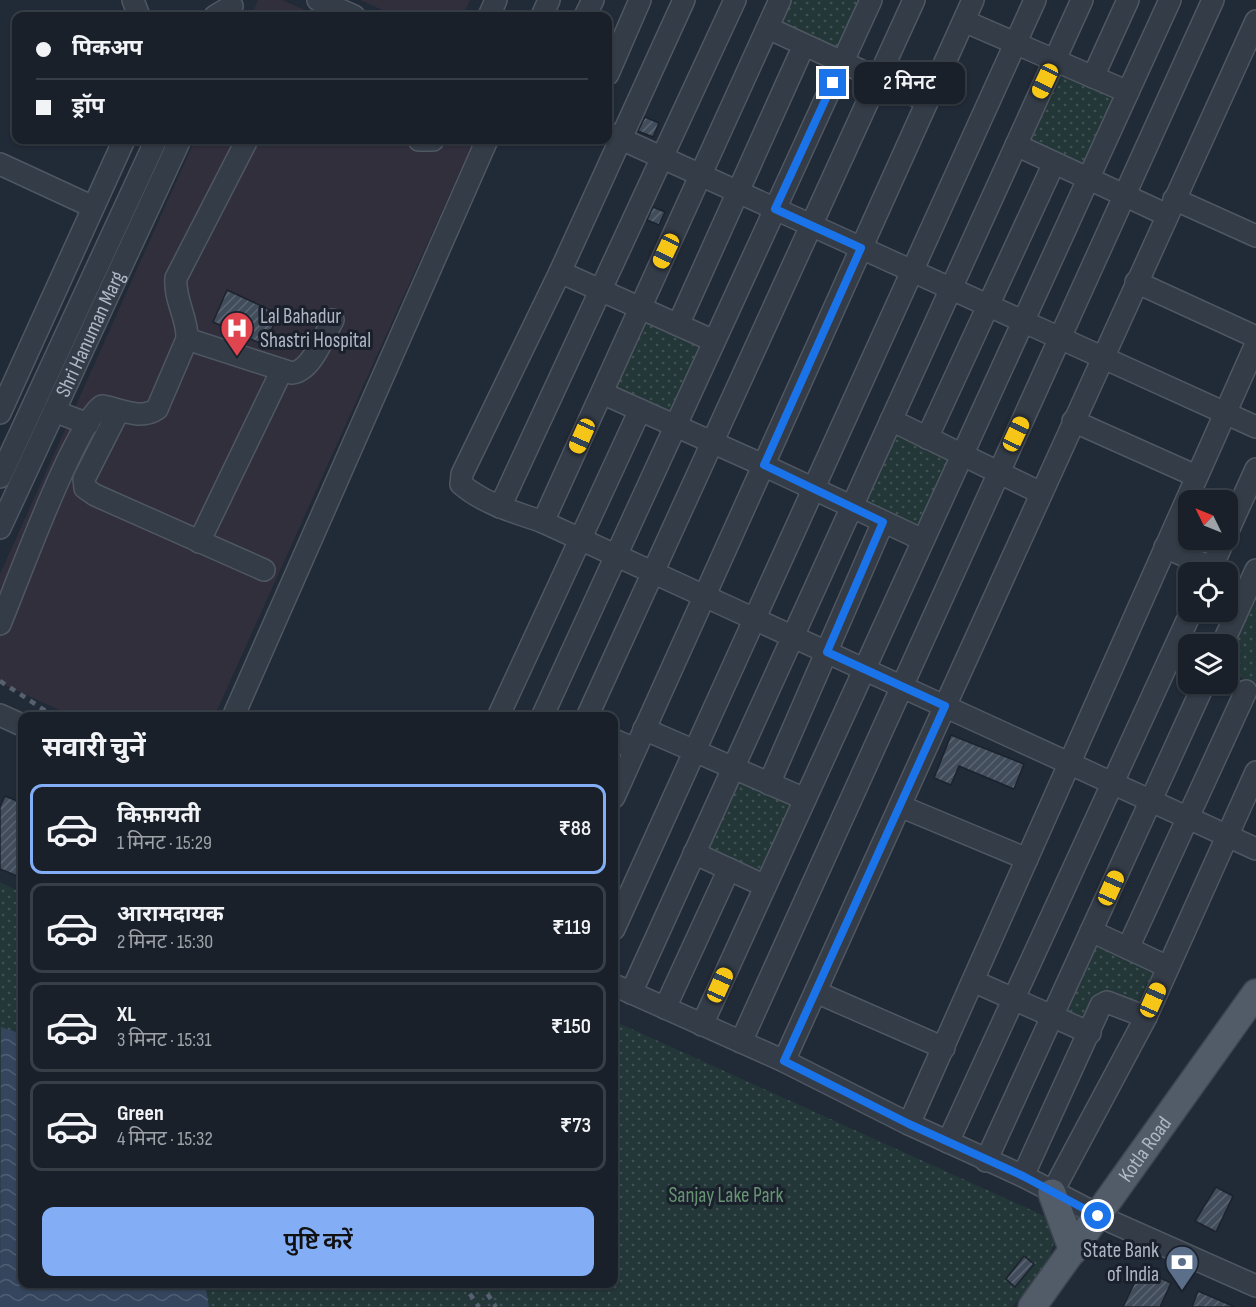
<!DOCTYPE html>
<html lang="hi">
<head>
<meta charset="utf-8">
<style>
	:root { --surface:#192029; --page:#222831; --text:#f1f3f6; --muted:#9fa3a8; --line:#373e46; --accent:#83adf5 }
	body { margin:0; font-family:"Sofia Sans Condensed","Noto Sans Devanagari",sans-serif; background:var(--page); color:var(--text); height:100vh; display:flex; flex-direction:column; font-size:22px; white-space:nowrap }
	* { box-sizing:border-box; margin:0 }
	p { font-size:20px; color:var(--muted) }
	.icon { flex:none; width:33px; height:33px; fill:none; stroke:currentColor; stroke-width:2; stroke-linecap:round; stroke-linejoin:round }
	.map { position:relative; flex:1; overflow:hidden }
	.sheet { position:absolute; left:18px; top:712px; width:600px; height:576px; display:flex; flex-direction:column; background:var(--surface); border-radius:12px; box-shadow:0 2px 4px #0004,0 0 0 2px var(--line) }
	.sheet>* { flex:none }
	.hud { position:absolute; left:12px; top:12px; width:600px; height:132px; border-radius:12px; box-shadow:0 2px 4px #0004,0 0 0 2px var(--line); display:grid; align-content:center; height:132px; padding:0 24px; background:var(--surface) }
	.needle { width:39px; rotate:313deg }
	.tools { position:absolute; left:1178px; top:490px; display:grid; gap:12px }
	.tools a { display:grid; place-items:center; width:60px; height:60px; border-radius:12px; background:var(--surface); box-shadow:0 2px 4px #0004,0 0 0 2px var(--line); font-size:30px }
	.end { position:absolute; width:27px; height:27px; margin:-14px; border:8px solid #1a73e8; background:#fff; box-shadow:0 0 0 3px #fff }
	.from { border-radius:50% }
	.bubble { position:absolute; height:42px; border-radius:12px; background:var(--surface); box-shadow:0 2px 4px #0004,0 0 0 2px var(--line); font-size:20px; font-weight:600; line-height:42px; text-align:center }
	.car { position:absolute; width:18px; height:36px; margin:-18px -9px; border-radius:8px; box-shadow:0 0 4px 2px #0007; background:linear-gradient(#f5c518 24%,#345 0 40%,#f5c518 0 76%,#345 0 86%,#f5c518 0) }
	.hud b { display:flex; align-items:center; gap:21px; height:57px; font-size:22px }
	.hud b+b { border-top:2px solid var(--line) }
	.hud i { width:15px; height:15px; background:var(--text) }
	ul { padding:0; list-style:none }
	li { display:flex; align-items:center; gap:18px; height:90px; margin:0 12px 9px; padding:0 12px; border:3px solid var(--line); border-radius:12px }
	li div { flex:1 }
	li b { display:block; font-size:22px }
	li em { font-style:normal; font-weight:600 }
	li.selected { border-color:var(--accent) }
	li>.icon { width:54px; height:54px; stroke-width:1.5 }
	h2 { padding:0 24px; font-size:27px; line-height:72px }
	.cta { display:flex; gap:12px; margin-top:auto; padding:12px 24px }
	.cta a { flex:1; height:69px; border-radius:12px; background:var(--accent); color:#111; font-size:24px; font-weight:600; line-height:69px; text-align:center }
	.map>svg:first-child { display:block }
	.medical { fill:#312f3c }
	.park { fill:url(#park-dots) }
	.water { fill:url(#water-waves) }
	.building { fill:url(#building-hatch); stroke:#1c232e; stroke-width:1.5 }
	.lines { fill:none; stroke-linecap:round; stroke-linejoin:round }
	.minor-casing { stroke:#4f5762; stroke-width:24 }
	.major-casing { stroke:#3e4551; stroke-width:30 }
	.minor { stroke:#343c48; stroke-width:21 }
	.major { stroke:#525b68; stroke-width:27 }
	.rail { stroke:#56606f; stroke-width:4.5; stroke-dasharray:6 6; stroke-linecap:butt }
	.route { stroke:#1a73e8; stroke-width:8 }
	.labels { text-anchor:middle; stroke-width:6; stroke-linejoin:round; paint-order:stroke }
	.poi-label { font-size:21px; fill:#afb7c4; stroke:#1a212c; text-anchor:start }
	.street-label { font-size:21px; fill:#afb7c4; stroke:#1a212c }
	.park-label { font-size:21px; fill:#679472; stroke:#1a212c }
</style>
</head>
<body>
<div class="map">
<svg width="1256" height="1307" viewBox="0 0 1256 1307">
	<defs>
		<pattern id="park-dots" width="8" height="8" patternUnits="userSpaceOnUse" patternTransform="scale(1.5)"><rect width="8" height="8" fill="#233638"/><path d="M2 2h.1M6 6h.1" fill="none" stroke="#405153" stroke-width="1.8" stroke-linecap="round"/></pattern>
		<pattern id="water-waves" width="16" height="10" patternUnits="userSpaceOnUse" patternTransform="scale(1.5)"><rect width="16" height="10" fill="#35455e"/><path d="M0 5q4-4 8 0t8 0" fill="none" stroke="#505e73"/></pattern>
		<pattern id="building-hatch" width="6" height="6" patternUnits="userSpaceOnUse" patternTransform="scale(1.5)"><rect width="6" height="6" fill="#424d5c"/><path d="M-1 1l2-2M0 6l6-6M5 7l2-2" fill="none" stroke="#5b6472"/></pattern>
	</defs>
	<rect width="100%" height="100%" fill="#212a37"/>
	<g class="medical">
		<path d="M 258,0 L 282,0 L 319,16 L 251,16 Z"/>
		<path d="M 360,0 L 470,0 L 462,16 L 396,16 Z"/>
		<path d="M 195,140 L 474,140 L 214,717 L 75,717 L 0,683 L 0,574 Z"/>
	</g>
	<g class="park">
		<path d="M 786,0 L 867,0 L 841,58 L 773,27 Z"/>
		<path d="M 1054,66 L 1123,96 L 1088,173 L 1020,142 Z"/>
		<path d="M 641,314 L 709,344 L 674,421 L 606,390 Z"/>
		<path d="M 891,426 L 956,456 L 920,532 L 856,503 Z"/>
		<path d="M 1256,592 L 1256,685 L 1227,671 L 1227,645 Z"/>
		<path d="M 732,774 L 801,804 L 765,881 L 697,850 Z"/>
		<path d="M 0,882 L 22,893 L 22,1284 L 614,1284 L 614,1021 L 1060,1223 L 1046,1269 L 1012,1307 L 0,1307 Z"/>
		<path d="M 1093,937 L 1158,966 L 1138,1010 L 1104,995 L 1089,1027 L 1058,1014 Z"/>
	</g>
	<path class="water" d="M 1,1027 L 22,1034 L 22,1284 L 205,1284 L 209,1307 L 0,1307 Z"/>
	<g class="building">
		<path d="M 645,117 L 659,123 L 653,137 L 638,131 Z"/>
		<path d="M 653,207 L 665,212 L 659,225 L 647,220 Z"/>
		<path d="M 227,290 L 279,314 L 264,345 L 213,322 Z"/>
		<path d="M 951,735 L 1024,764 L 1014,789 L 959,766 L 951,785 L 934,778 Z"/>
		<path d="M 5,796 L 22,803 L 22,878 L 0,869 L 0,807 Z"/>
		<path d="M 1216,1187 L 1233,1196 L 1216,1232 L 1195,1221 Z"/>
		<path d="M 1024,1256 L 1034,1264 L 1015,1287 L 1006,1279 Z"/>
		<path d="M 1141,1269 L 1171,1283 L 1160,1307 L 1123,1307 Z"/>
		<path d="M 1198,1291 L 1235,1307 L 1192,1307 Z"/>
	</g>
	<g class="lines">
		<defs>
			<g id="minor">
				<path d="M 133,0 L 139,16"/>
				<path d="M 318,0 L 354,16"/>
				<path d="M 684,0 L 560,272 L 462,474 L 461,484 C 484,504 515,512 543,522 L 1256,849"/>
				<path d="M 215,16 L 232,6"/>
				<path d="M 489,16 L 496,0"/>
				<path d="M 542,16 L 549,0"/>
				<path d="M 585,16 L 593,0"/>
				<path d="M 964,21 L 1128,92"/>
				<path d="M 768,28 L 927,101"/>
				<path d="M 608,74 L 640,0"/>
				<path d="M 1093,77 L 1128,0"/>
				<path d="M 608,133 L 1256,427"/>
				<path d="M 419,140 L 433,140"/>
				<path d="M 1016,145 L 1167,215"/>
				<path d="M 0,164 L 93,207"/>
				<path d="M 1174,199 L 1256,236"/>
				<path d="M 560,272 L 714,341"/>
				<path d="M 1136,282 L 1256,337"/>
				<path d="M 678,325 L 804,45"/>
				<path d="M 187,339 L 292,373 C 312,371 324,335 333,320"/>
				<path d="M 602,393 L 763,465 L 923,540"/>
				<path d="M 54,411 L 88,424"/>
				<path d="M 118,412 L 84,479 L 85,488 L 95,495 L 264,570"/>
				<path d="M 0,413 L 124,140"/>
				<path d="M 891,420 L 1041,493"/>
				<path d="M 1073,421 L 1196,476"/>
				<path d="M 927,438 L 1054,163"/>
				<path d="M 0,477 L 156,140"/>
				<path d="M 500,507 L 735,0"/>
				<path d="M 543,522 L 780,0"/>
				<path id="s1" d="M 0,528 L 180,140"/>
				<path d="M 1227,533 L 1256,469"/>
				<path d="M 199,542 L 282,370"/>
				<path d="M 1165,547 L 1223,573"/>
				<path d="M 1209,573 L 1224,540"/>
				<path d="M 0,624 C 16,586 75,423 102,406 C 118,408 140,421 157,409 L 187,339 C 188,318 174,300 176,278 L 247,140"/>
				<path d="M 1222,645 L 1256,570"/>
				<path d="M 0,715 L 22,725"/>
				<path d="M 233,717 L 487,140"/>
				<path d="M 498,717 L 640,410"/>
				<path d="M 542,717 L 871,0"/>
				<path d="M 587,717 L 914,0"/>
				<path d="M 644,729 L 805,799"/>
				<path d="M 614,740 L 635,749"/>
				<path d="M 769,784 L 883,522"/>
				<path d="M 614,797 L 973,0"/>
				<path d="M 900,806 L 1027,859"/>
				<path d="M 694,853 L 765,886"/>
				<path d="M 614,929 L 1035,0"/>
				<path d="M 1091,931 L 1168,967"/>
				<path d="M 1128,948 L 1246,691"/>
				<path d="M 973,981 L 1090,1033"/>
				<path d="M 614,985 L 784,1061 L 909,1124 L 1023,1176 L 1114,1223 L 1256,1286"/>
				<path d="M 816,992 L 944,1048"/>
				<path d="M 631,993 L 1082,0"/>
				<path d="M 665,1008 L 729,869"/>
				<path d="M 702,1025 L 1170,0"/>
				<path d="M 741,1042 L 1213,0"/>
				<path d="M 784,1061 L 1256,21"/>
				<path d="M 909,1124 L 1256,344"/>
				<path d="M 948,1142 L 1191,612"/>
				<path d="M 986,1161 L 1204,684"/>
				<path d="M 1023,1176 L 1101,1005 L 1107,1002 L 1146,1017"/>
				<path d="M 1052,1193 L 1146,1017 L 1256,772"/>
			</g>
			<g id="major">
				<path d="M 1052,1193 L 1073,1251"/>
				<path id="s2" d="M 1032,1307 L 1256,993"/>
			</g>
		</defs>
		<use href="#minor" class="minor-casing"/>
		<use href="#major" class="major-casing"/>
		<use href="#minor" class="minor"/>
		<use href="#major" class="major"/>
		<g class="rail">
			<path d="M 0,681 L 55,717"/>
			<path d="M 463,1284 L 479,1307"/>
			<path d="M 481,1284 L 496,1307"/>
		</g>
	</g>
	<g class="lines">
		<path class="route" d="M 833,83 L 775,209 L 861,248 L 764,465 L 883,522 L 827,652 L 945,706 L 784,1061 L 909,1124 L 1023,1176 L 1098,1216"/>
	</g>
	<defs>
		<symbol id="hospital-pin" viewBox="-11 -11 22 30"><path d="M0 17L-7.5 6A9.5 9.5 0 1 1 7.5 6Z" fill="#e0444e" stroke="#1a212c"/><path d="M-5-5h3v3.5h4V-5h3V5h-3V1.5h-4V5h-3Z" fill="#fff"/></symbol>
		<symbol id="bank-pin" viewBox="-11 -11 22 30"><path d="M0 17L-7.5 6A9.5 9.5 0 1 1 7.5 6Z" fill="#5c6f8a" stroke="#1a212c"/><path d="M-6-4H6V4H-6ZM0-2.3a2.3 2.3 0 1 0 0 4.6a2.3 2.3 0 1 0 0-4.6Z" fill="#fff"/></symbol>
	</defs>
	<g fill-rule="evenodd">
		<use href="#hospital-pin" x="218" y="309" width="38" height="52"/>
		<use href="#bank-pin" x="1163" y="1243" width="38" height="52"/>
	</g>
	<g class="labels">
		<g class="poi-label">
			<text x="260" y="323">Lal Bahadur<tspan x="260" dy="24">Shastri Hospital</tspan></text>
			<text x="1159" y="1257" text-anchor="end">State Bank<tspan x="1159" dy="24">of India</tspan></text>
		</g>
		<g class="street-label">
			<text dy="7" stroke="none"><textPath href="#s1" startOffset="214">Shri Hanuman Marg</textPath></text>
			<text dy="7" stroke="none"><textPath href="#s2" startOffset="194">Kotla Road</textPath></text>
		</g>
		<g class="park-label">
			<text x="726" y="1202">Sanjay Lake Park</text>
		</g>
	</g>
</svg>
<div class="tools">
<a><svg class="needle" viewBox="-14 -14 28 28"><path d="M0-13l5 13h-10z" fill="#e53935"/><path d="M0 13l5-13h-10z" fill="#9fa3a8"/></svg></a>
<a><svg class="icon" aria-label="locate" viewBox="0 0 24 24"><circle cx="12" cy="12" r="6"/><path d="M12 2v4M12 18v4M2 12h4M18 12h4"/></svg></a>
<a><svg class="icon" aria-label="layers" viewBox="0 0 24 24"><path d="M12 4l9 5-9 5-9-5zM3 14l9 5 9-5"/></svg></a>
</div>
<i class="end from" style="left:1098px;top:1216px"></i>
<i class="end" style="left:833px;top:83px"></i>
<div class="bubble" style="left:854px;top:62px;width:111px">2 मिनट</div>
<i class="car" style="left:1045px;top:81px;rotate:205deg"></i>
<i class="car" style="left:666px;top:251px;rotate:205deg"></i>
<i class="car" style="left:1016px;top:434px;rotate:25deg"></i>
<i class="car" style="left:582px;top:436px;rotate:204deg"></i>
<i class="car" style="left:1111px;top:888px;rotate:24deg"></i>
<i class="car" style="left:720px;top:985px;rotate:24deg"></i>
<i class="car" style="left:1153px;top:1000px;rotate:24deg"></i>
<div class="hud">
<b><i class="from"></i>पिकअप</b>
<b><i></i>ड्रॉप</b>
</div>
<section class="sheet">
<h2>सवारी चुनें</h2>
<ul>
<li class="selected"><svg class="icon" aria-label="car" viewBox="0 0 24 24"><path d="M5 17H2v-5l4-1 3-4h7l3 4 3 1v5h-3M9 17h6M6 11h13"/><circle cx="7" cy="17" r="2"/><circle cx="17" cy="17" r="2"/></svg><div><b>किफ़ायती</b><p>1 मिनट · 15:29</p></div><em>₹88</em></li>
<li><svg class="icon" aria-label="car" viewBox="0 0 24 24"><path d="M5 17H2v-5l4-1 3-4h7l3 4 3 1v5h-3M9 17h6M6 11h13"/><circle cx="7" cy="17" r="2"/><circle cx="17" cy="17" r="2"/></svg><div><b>आरामदायक</b><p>2 मिनट · 15:30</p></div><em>₹119</em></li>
<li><svg class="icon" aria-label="car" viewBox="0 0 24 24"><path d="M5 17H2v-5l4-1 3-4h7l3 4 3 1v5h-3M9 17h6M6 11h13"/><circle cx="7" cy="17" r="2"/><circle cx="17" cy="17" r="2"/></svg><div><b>XL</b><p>3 मिनट · 15:31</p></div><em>₹150</em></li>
<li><svg class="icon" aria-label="car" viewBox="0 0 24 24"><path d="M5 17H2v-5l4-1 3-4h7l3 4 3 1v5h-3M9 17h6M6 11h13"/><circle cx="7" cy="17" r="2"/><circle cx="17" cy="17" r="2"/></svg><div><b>Green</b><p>4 मिनट · 15:32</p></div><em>₹73</em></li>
</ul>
<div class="cta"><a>पुष्टि करें</a></div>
</section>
</div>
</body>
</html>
